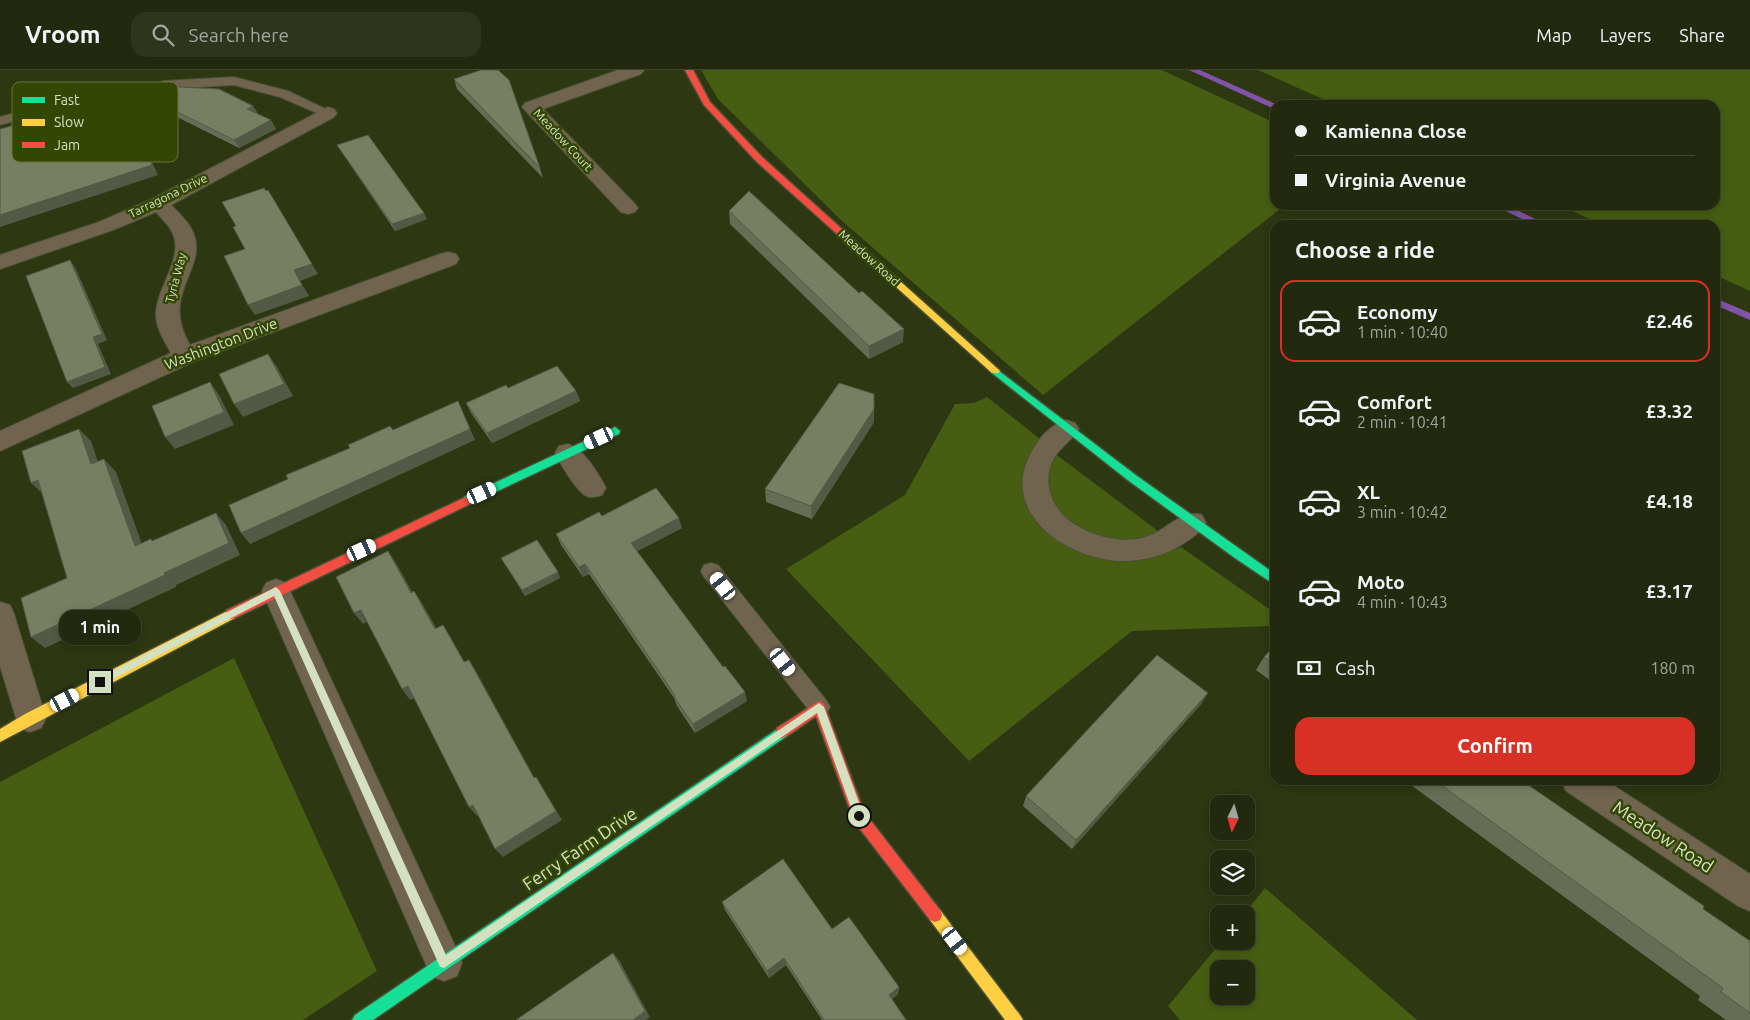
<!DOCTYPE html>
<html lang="en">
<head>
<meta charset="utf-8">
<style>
	:root { --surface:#22290e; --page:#2e351c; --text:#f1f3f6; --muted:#a2a69e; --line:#3f452e; --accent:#d93025 }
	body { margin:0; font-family:Ubuntu,sans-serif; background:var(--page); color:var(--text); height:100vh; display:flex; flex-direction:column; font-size:19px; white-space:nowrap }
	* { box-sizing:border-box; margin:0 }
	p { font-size:16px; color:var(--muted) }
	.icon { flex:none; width:28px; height:28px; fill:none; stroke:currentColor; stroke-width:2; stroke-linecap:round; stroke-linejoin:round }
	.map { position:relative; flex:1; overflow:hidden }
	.panel { position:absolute; left:1270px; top:150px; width:450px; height:565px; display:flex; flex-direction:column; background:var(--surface); border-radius:15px; box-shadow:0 2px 8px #0003,0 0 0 1px var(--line) }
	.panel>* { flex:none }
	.banner { position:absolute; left:1270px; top:30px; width:450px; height:110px; border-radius:15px; box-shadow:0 2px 8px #0003,0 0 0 1px var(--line); display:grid; align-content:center; height:110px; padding:0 25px; background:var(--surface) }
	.needle { width:32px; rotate:185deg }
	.controls { position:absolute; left:1210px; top:725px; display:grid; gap:10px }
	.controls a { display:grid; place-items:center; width:45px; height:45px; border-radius:10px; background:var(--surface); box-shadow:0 2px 8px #0003,0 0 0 1px var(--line); font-size:25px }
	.end { position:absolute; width:22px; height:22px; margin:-11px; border:6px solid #d4e1c1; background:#111; box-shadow:0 0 0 2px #111 }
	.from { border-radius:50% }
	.bubble { position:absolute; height:35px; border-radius:15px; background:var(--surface); box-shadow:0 2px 8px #0003,0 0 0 1px var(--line); font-size:16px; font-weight:600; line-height:35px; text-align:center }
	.car { position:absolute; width:15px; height:30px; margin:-15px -8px; border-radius:6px; box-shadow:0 0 4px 1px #0007; background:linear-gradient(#fff 24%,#345 0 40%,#fff 0 76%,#345 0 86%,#fff 0) }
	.banner b { display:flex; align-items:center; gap:18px; height:48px; font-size:19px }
	.banner b+b { border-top:1px solid var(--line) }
	.banner i { width:12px; height:12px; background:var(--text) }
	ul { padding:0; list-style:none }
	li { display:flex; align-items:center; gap:15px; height:82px; margin:0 10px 8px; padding:0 15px; border:2px solid transparent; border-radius:15px }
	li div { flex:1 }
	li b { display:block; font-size:19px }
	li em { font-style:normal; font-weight:600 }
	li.active { border-color:var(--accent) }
	li>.icon { width:45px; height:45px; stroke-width:1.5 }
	h2 { padding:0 25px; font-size:22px; line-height:60px }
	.pay { display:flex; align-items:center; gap:12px; height:55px; padding:0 25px; font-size:19px }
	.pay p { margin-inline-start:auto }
	.button { display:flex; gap:10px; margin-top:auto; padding:10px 25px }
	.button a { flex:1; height:58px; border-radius:15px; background:var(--accent); color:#fff; font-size:20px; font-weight:600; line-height:58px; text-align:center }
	header { display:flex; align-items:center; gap:30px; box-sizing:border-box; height:70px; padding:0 25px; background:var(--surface); border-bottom:1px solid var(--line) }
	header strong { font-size:24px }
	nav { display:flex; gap:28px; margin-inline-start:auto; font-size:18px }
	.search { width:350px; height:45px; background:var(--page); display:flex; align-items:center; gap:12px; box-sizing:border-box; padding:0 18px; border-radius:15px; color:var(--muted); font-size:19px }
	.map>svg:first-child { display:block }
	.green { fill:#465d12; fill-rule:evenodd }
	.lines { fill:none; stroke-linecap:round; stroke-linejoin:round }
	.stream { fill:#8052a8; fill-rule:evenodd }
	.lane-casing { stroke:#495235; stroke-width:2 }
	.street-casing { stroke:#495235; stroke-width:2 }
	.fast-casing { stroke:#495235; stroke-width:3 }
	.slow-casing { stroke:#495235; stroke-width:3 }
	.jam-casing { stroke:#495235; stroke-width:3 }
	.lane { fill:#70644e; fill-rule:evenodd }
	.street { fill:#70644e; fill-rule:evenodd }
	.fast { fill:#16e098; fill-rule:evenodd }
	.slow { fill:#ffcf43; fill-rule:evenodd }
	.jam { fill:#f24e42; fill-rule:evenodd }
	.wall { fill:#656d54 }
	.shaded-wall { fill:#535945 }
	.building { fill:#767f62; stroke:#535945 }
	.route { fill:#d4e1c1 }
	.labels { text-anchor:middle; stroke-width:5; stroke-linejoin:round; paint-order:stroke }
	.far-street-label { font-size:12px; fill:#d4e1c1; stroke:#334603 }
	.street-label { font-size:15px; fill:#d4e1c1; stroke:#334603 }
	.near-street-label { font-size:18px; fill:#d4e1c1; stroke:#334603 }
	.key { fill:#334603; stroke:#63743c; stroke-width:1 }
	.key-label { font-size:14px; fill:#d4e1c1 }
</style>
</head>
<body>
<header>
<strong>Vroom</strong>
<div class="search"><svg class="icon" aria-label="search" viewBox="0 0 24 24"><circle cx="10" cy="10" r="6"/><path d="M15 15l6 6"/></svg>Search here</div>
<nav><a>Map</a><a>Layers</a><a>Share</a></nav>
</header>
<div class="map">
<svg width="1750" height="950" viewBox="0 0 1750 950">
	<rect width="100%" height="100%" fill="#2d3712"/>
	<g class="green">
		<path d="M 701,0 L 1162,0 L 1275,53 L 1275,135 L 1285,135 L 1043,325 L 842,151 L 718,29 Z"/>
		<path d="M 1258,0 L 1750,0 L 1750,221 L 1715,205 L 1715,155 L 1603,155 L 1559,135 L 1715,135 L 1715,35 L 1336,35 Z"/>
		<path d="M 987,327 L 1040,369 C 1028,390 1020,404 1025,428 L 1116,489 L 1149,488 L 1181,477 L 1275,543 L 1275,556 L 1132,561 L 969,691 L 786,499 L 905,425 L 955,334 L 974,333 Z"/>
		<path d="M 1054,383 L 1162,464 L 1151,470 L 1103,472 L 1061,451 L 1043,407 Z"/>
		<path d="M 234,588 L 377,901 L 303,950 L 0,950 L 0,712 Z"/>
		<path d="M 1265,818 L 1417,950 L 1180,950 L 1168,936 L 1222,871 L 1246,871 L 1246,844 L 1244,844 ZM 1219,899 L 1246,899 L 1246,926 L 1219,926 Z"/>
	</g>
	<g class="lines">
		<g class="stream">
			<path d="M 1189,0 L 1200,0 L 1278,35 L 1275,35 L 1275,38 L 1272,38 Z"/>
			<path d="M 1493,135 L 1506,135 L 1548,155 L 1535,155 Z"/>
			<path d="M 1715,228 L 1750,243 L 1750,250 L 1715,235 Z"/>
		</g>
		<defs>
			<g id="lane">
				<path d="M 234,7 L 288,21 L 334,43 L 328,47 L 324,46 L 280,27 L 234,15 L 163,19 L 157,15 L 163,11 Z"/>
				<path d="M 61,30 L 65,31 L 67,34 L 65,37 L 0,55 L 0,47 Z"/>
				<path d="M 711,493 L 718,495 L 826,630 L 830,637 L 826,644 L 819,646 L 812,644 L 704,507 L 701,501 L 704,495 Z"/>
			</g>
			<g id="street">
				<path d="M 618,0 L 644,0 L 641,4 L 543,39 L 635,134 L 638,138 L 635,142 L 628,144 L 621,142 L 522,37 L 525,33 Z"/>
				<path d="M 328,37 L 334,39 L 337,43 L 334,47 L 171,135 C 179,143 188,151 193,162 C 209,199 159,223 190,275 L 440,184 L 448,182 L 456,184 L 459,189 L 456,194 L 193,292 L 0,381 L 0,361 L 171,283 C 165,272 157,260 156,247 C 154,219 187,187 171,160 C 167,153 161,148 156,142 L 113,160 L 0,199 L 0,185 L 99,152 L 152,129 Z"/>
				<path d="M 1066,350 L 1075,353 L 1079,359 C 1073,369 1063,375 1056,385 C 1042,405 1048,431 1065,447 C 1085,465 1124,477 1151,465 C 1169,458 1182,439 1202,445 L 1206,453 C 1200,463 1191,469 1181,475 C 1163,486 1143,491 1122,491 C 1068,490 998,443 1031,383 C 1039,368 1050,355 1066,350 Z"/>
				<path d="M 568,374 C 584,379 598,403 606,418 L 602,425 C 596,427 589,429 583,424 C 572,414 562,396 555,383 L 559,376 Z"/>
				<path d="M 276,509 L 286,513 L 290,521 L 457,880 L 462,893 L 457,906 L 444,911 L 431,906 L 262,521 L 266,513 Z"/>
				<path d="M 0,532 L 10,535 L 14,544 L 46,648 L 41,658 L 30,662 L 19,658 L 0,596 Z"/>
				<path d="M 1561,710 L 1605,710 L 1750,804 L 1750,841 L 1738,836 L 1566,721 Z"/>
			</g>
			<g id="fast">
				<path d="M 995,298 L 1137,406 L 1275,504 L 1275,515 L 1235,488 L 1129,411 L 992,303 L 990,301 L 992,299 Z"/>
				<path d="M 615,357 L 620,361 L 619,364 L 472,433 L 464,433 L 463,430 L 464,427 Z"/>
				<path d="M 782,656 L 787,658 L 788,662 L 787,666 L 373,950 L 352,950 L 355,945 Z"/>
			</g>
			<g id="slow">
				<path d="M 840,159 L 843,160 L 998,299 L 1000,301 L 998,303 L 992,303 L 837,164 L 836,162 Z"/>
				<path d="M 231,539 L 235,540 L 237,544 L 235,548 L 0,672 L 0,659 L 25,644 Z"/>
				<path d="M 935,838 L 940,840 L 1020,945 L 1023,950 L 1005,950 L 930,850 L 928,845 L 930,840 Z"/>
			</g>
			<g id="jam">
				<path d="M 685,0 L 693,0 L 710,32 L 762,87 L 843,160 L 843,164 L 837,164 L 756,91 L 704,35 Z"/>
				<path d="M 468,426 L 472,427 L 473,430 L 472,433 L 235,548 L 231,549 L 227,548 L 225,544 L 227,540 Z"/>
				<path d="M 819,631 L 823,633 L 825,637 L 864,742 L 940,840 L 942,845 L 940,850 L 935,852 L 930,850 L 854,751 L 816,646 L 787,666 L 782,668 L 777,666 L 776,662 L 777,658 Z"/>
			</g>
		</defs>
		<use href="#lane" class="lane-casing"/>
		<use href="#street" class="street-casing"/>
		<use href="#fast" class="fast-casing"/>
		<use href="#slow" class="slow-casing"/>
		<use href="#jam" class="jam-casing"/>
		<use href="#lane" class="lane"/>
		<use href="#street" class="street"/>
		<use href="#fast" class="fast"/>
		<use href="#slow" class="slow"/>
		<use href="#jam" class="jam"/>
	</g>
	<g class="wall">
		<path d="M 454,9 L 540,98 L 543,108 L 457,19 Z"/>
		<path d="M 121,14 L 253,36 L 258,44 L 276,59 L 239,78 L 127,22 Z"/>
		<path d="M 337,75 L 427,149 L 395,161 L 341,81 Z"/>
		<path d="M 729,141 L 903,272 L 869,289 L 730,154 Z"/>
		<path d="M 508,318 L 576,321 L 580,331 L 492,373 L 471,343 L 466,333 Z"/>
		<path d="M 874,324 L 874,352 L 812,449 L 766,432 L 765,419 Z"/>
		<path d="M 682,458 L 637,481 L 747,631 L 695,663 L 677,636 L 674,628 L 661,609 L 589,504 L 583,507 L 561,475 L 556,464 Z"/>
		<path d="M 501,488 L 560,508 L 525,526 Z"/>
		<path d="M 1275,575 L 1275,614 L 1256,600 L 1264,587 Z"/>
		<path d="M 1202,633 L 1072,779 L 1023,736 L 1026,726 Z"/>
		<path d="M 1404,710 L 1521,710 L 1703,839 L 1750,871 L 1750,950 L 1726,950 L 1698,930 L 1700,926 Z"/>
		<path d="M 722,832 L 832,859 L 899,917 L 898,924 L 892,929 L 906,950 L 822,950 L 786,895 L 769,908 L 725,840 Z"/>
	</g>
	<g class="shaded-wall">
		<path d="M 119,26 L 125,35 L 158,105 L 0,157 L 0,145 Z"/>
		<path d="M 253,36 L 258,44 L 247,39 Z"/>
		<path d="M 271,50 L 276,59 L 239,78 L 234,70 Z"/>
		<path d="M 424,143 L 427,149 L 395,161 L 392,154 Z"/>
		<path d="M 70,190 L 75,197 L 107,270 L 98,274 L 111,304 L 73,318 L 67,312 Z"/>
		<path d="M 312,194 L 318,204 L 300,211 L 309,226 L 255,245 L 248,235 L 294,200 Z"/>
		<path d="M 904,259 L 903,272 L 869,289 L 869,276 Z"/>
		<path d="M 268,284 L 277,297 L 293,326 L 243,347 L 234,334 Z"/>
		<path d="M 210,312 L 219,325 L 234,355 L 175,379 L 165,367 Z"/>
		<path d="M 576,321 L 580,331 L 492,373 L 487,363 Z"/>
		<path d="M 458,331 L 475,370 L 250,474 L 241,463 Z"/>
		<path d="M 874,339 L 874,352 L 812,449 L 811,436 Z"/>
		<path d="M 79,359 L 91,371 L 103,407 L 91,394 Z"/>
		<path d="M 104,389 L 116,402 L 147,488 L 135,476 Z"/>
		<path d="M 38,410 L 44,425 L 31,413 Z"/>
		<path d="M 216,443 L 226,455 L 240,485 L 176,515 L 176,517 L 45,578 L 31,567 L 164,503 Z"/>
		<path d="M 679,448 L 682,458 L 634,483 L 631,473 Z"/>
		<path d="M 388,481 L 396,493 L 419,534 L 411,523 Z"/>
		<path d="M 585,494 L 589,504 L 583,507 L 579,497 Z"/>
		<path d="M 558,502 L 560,508 L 525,526 L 522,520 Z"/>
		<path d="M 414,521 L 422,533 L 443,570 L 435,559 Z"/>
		<path d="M 361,540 L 369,551 L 363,554 L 354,543 Z"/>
		<path d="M 443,555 L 450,566 L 471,603 L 464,592 Z"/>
		<path d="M 469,590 L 476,601 L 540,718 L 534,708 Z"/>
		<path d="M 408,616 L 417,627 L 410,630 L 402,619 Z"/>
		<path d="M 745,622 L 747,631 L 695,663 L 693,654 Z"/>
		<path d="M 1208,623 L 1202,633 L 1072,779 L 1076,770 Z"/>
		<path d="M 536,707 L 562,750 L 503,787 L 495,779 Z"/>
		<path d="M 473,735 L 481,744 L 477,746 L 469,737 Z"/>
		<path d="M 613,883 L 619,890 L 650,947 L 646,950 L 633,950 Z"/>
		<path d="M 784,888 L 786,895 L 769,908 L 767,901 Z"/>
		<path d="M 899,917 L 898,924 L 889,931 L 889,925 Z"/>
	</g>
	<g class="building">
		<path d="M 481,0 L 498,0 L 509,10 L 540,98 L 454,9 Z"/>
		<path d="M 121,14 L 219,19 L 253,36 L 247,39 L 271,50 L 234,70 Z"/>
		<path d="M 119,26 L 152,95 L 0,145 L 0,59 Z"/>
		<path d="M 368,65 L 424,143 L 392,154 L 337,75 Z"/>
		<path d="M 264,118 L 266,121 L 268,120 L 312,194 L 294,200 L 302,215 L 248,235 L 224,186 L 245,179 L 233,157 L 236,156 L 222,132 Z"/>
		<path d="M 749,121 L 859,223 L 862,221 L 904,259 L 869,276 L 729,141 Z"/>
		<path d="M 70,190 L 102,264 L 93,267 L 105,297 L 67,312 L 26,206 Z"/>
		<path d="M 268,284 L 284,314 L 234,334 L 219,304 Z"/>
		<path d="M 557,296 L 576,321 L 487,363 L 466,333 L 506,315 L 508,318 Z"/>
		<path d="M 210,312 L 224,342 L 165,367 L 152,336 Z"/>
		<path d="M 839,313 L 874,324 L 874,339 L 811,436 L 765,419 Z"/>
		<path d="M 458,331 L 470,359 L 241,463 L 229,435 L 288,409 L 286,405 L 350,378 L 348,375 L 390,356 L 393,360 Z"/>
		<path d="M 79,359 L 91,394 L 104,389 L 135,476 L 151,469 L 152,471 L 216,443 L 229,473 L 164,503 L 165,505 L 31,567 L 21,528 L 67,508 L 38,410 L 31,413 L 22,381 Z"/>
		<path d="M 656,418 L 679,448 L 631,473 L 723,597 L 725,596 L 745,622 L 693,654 L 674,627 L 675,626 L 658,600 L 585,494 L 579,497 L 556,464 L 599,442 L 602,446 Z"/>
		<path d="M 537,470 L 558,502 L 522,520 L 501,488 Z"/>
		<path d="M 388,481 L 411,523 L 414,521 L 435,559 L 443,555 L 464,592 L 469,590 L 534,708 L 536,707 L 556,741 L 495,779 L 473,735 L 469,737 L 408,616 L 402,619 L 361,540 L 354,543 L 336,507 Z"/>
		<path d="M 1275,575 L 1275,594 L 1264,587 Z"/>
		<path d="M 1157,585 L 1208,623 L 1076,770 L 1026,726 Z"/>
		<path d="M 1434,710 L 1521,710 L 1704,836 L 1703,839 L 1750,871 L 1750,943 L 1721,922 L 1723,918 Z"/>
		<path d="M 783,789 L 832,859 L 849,847 L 899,917 L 889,925 L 906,950 L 824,950 L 784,888 L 767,901 L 722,832 Z"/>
		<path d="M 613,883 L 645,941 L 633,950 L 516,950 Z"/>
	</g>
	<path class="route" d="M 276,517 L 280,521 L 446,885 L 819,633 L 824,637 L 864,746 L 862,749 L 855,749 L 817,643 L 444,898 L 440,897 L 274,526 L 103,614 L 100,616 L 96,612 L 97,609 Z"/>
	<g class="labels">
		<g class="far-street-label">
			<text transform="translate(563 70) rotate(47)" y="4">Meadow Court</text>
			<text transform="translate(168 126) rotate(-26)" y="4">Tarragona Drive</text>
			<text transform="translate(869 188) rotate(42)" y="4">Meadow Road</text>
			<text transform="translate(176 208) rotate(-75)" y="4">Tyria Way</text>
		</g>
		<g class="street-label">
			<text transform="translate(221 274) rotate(-21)" y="5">Washington Drive</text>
		</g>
		<g class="near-street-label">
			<text transform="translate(1663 767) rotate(33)" y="6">Meadow Road</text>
			<text transform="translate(580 779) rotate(-34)" y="6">Ferry Farm Drive</text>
		</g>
	</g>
	<rect x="12" y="12" width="166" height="80" rx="8" class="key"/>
	<rect x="22" y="27" width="23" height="6" fill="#16e098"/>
	<rect x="22" y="49" width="23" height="7" fill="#ffcf43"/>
	<rect x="22" y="72" width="23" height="6" fill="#f24e42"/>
	<g class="key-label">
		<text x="54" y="35">Fast</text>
		<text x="54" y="57">Slow</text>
		<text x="54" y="80">Jam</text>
	</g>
</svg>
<div class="controls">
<a><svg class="needle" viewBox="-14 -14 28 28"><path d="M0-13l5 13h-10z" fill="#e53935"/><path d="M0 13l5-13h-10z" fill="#a2a69e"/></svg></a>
<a><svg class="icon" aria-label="layers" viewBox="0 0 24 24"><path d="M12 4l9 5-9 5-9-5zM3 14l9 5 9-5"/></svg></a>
<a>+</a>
<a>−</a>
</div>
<i class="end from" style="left:859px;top:746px"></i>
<i class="end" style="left:100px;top:612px"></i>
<div class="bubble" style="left:59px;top:540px;width:82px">1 min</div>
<i class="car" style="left:599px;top:368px;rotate:245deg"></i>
<i class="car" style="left:482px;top:423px;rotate:65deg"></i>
<i class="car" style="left:362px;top:480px;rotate:65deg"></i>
<i class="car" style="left:723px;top:516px;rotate:321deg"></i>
<i class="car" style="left:783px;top:592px;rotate:142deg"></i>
<i class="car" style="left:65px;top:630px;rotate:63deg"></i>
<i class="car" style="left:955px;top:871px;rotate:143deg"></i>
<div class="banner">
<b><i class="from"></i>Kamienna Close</b>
<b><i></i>Virginia Avenue</b>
</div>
<section class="panel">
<h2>Choose a ride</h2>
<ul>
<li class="active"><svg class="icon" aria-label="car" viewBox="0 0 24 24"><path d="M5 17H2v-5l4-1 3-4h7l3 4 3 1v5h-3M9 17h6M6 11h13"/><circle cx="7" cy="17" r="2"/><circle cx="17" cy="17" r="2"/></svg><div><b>Economy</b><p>1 min · 10:40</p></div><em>£2.46</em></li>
<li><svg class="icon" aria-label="car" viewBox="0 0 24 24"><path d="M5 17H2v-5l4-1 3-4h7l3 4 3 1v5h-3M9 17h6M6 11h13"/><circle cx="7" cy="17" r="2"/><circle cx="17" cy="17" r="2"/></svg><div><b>Comfort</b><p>2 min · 10:41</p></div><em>£3.32</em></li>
<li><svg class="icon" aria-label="car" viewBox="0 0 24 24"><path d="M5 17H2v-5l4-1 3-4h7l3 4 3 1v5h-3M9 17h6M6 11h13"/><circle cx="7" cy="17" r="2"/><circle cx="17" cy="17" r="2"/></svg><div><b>XL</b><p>3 min · 10:42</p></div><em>£4.18</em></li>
<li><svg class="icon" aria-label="car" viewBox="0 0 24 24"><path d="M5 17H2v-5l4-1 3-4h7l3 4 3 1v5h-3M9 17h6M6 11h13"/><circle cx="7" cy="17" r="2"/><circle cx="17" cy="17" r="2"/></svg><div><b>Moto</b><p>4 min · 10:43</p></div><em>£3.17</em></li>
</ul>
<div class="pay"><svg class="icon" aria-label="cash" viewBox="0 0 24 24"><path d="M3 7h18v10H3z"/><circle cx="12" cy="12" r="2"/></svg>Cash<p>180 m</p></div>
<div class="button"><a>Confirm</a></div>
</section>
</div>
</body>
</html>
